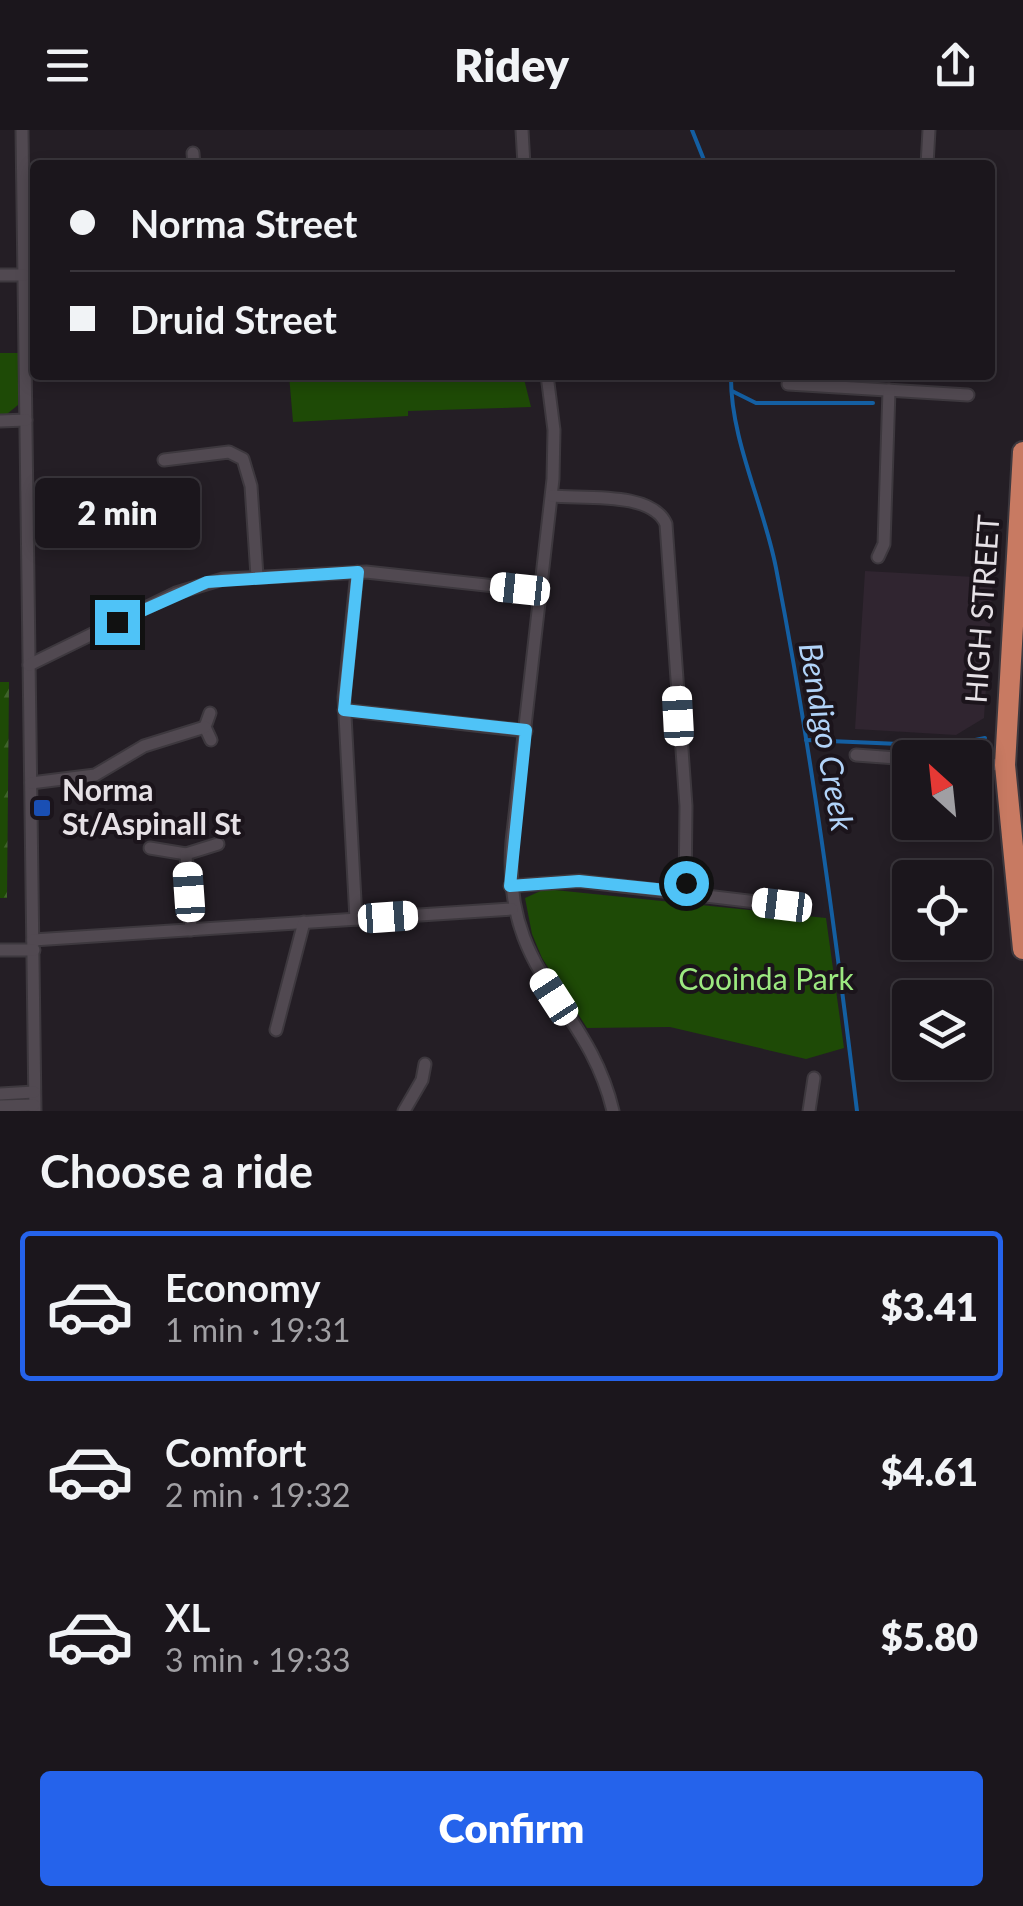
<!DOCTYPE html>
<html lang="en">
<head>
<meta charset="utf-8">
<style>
	:root { --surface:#1b161c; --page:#282329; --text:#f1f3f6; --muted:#a09fa3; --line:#39353b; --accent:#2563eb }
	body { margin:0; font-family:Lato,sans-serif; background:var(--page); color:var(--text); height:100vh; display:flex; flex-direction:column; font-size:38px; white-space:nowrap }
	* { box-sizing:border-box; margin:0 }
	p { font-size:32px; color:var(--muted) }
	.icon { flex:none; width:55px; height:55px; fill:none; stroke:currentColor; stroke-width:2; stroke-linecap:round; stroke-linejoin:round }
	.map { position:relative; height:981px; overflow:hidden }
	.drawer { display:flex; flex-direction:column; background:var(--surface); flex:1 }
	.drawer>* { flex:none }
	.guide { position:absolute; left:30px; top:30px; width:965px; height:220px; border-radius:10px; box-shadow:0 5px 15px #0003,0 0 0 2px var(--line); display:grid; align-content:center; height:220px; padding:0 40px; background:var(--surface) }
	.needle { width:65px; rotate:333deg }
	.buttons { position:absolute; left:892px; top:610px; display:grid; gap:20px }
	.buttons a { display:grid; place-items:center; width:100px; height:100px; border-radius:10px; background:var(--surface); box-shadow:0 5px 15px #0003,0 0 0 2px var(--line); font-size:50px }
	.end { position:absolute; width:45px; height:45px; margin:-22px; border:12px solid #4fc3f7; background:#111; box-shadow:0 0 0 5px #111 }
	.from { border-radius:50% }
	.bubble { position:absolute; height:70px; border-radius:10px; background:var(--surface); box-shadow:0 5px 15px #0003,0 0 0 2px var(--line); font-size:32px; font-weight:800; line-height:70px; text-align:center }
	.car { position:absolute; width:30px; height:60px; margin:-30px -15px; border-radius:12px; box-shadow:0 0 8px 2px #0007; background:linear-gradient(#fff 24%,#345 0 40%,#fff 0 76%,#345 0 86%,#fff 0) }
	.guide b { display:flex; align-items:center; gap:35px; height:95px; font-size:38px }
	.guide b+b { border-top:2px solid var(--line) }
	.guide i { width:25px; height:25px; background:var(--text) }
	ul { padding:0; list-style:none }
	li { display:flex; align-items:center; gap:30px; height:150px; margin:0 20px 15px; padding:0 20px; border:5px solid transparent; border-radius:10px }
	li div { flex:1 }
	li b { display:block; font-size:38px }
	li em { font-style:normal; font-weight:800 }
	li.current { border-color:var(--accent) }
	li>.icon { width:90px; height:90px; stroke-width:1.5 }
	h2 { padding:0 40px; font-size:45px; line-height:120px }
	.action { display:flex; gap:20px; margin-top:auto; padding:20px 40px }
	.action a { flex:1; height:115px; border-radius:10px; background:var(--accent); color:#fff; font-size:40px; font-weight:800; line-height:115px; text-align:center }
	header { display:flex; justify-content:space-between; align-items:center; height:130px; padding:0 40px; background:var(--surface); font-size:45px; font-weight:800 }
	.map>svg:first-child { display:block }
	.built { fill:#302530 }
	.green { fill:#1e4a06 }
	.forest { fill:url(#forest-firs) }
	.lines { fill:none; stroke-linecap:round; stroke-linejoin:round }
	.stream { stroke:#145fa2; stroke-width:4 }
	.minor-casing { stroke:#3d383e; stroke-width:15 }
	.trunk-casing { stroke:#3d383e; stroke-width:24 }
	.minor { stroke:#514951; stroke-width:11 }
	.trunk { stroke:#c87a62; stroke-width:20 }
	.route { stroke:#4fc3f7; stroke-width:12 }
	.transit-dot { fill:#1a4fb4; stroke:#1b141b; stroke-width:4 }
	.labels { text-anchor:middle; stroke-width:8; stroke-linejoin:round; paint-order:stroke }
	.street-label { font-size:30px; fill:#e6e1e6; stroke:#1b141b }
	.poi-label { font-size:30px; font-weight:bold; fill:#e6e1e6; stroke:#1b141b; text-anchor:start }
	.park-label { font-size:30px; fill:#9ce980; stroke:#1b141b }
	.water-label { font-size:32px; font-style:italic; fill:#b1d3f8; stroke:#1b141b }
</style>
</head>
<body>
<header><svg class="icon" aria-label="menu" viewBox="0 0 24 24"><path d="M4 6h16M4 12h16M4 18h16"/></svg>Ridey<svg class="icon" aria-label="share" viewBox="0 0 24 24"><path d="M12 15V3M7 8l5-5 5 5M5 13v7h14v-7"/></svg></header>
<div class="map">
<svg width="1023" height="981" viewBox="0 0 1023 981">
	<defs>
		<pattern id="forest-firs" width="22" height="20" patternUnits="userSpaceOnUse" patternTransform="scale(2.5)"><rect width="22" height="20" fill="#1e4a06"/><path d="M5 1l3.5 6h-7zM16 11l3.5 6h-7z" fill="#3f642a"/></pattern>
	</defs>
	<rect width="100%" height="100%" fill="#241e25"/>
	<path class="built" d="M 865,441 L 993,448 L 984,588 L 956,605 L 855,599 Z"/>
	<g class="green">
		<path d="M 0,223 L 18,223 L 18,275 L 7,284 L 0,285 Z"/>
		<path d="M 289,245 L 523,245 L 531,277 L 408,281 L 408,286 L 293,292 Z"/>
		<path d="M 545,759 L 826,788 L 844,918 L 806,929 L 670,897 L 587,898 L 542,828 L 532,804 L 525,768 Z"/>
	</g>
	<path class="forest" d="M 0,552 L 9,552 L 7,768 L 0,768 Z"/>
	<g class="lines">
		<g class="stream">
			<path d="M 692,0 L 706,35"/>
			<path d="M 731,245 C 730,309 764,375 776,438 C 811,618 835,799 857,981"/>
			<path d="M 732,261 L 756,273 L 873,273"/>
			<path d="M 806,610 L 946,616 L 985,608"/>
		</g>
		<defs>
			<g id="minor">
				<path d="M 22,0 L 35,981"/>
				<path d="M 522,0 L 524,35"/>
				<path d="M 193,23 L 194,35"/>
				<path d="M 927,35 L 929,0"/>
				<path d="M 0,145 L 24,145"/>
				<path d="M 547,245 L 554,300 L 553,349 L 512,711 C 501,846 587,871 613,981"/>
				<path d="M 788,254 L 968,265"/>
				<path d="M 0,291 L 26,290"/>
				<path d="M 164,330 L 229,322 L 243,329 L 251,356 L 257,446"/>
				<path d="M 552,366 C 583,369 652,361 666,394 L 686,676 L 685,763"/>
				<path d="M 878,427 L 884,414 L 889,260"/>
				<path d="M 29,535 L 176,463 L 223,449 L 366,442 L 541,461"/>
				<path d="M 344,580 L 526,601"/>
				<path d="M 210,583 L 205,597 L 211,610"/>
				<path d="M 856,625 L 910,629"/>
				<path d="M 975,634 L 1005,635"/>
				<path d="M 31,653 L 95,645 L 144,616 L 205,597"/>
				<path d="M 150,718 L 186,724"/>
				<path d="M 510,756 L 579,751 L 782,775"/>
				<path d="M 356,789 L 344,567 L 357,442"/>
				<path d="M 191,800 L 186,724 L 218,714"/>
				<path d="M 33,810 L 512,779"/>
				<path d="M 0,820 L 34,820"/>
				<path d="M 276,900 L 304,792"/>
				<path d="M 0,964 L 34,962"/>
				<path d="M 0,976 L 34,975"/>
				<path d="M 404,981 L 422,950 L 425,934"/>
				<path d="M 809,981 L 814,948"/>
			</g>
			<path id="trunk" d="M 1023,322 L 1005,635 L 1023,819"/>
		</defs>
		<use href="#minor" class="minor-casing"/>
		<use href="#trunk" class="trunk-casing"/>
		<use href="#minor" class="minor"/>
		<use href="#trunk" class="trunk"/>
	</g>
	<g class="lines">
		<path class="route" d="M 117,492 L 207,452 L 358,442 L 344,580 L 526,600 L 510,756 L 579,751 L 685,762 L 686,753"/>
	</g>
	<rect class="transit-dot" x="32" y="668" width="20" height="20" rx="5"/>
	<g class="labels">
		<g class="street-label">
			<text transform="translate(983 479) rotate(-86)" y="10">HIGH STREET</text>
		</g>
		<g class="poi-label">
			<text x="62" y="671">Norma<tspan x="62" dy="34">St/Aspinall St</tspan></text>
		</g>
		<g class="park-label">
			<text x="766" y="860">Cooinda Park</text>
		</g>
		<g class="water-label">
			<text transform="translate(826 607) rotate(80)" y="11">Bendigo Creek</text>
		</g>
	</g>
</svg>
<div class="buttons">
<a><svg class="needle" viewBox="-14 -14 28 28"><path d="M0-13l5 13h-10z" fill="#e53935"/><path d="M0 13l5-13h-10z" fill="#a09fa3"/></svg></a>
<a><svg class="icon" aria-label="locate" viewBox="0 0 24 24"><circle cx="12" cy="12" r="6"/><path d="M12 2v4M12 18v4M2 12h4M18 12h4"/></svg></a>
<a><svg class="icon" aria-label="layers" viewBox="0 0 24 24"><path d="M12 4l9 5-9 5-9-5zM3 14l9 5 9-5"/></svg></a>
</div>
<i class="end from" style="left:686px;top:753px"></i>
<i class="end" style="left:117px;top:492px"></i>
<div class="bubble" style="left:35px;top:348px;width:165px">2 min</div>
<i class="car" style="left:520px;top:459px;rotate:276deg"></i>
<i class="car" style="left:678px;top:586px;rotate:357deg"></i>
<i class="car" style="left:189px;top:762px;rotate:356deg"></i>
<i class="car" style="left:782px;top:775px;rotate:277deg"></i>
<i class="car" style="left:388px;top:787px;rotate:86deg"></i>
<i class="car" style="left:554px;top:867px;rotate:327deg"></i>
<div class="guide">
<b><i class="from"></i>Norma Street</b>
<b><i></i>Druid Street</b>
</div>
</div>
<section class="drawer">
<h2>Choose a ride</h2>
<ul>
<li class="current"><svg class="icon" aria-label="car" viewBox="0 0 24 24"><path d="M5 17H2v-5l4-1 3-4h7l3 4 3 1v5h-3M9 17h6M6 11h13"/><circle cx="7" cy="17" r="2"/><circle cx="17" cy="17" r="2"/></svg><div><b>Economy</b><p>1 min · 19:31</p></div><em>$3.41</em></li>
<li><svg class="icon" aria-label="car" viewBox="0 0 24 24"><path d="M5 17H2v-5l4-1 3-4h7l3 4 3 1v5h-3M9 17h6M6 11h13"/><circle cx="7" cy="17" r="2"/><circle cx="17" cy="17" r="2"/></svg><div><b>Comfort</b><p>2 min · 19:32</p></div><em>$4.61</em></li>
<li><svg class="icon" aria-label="car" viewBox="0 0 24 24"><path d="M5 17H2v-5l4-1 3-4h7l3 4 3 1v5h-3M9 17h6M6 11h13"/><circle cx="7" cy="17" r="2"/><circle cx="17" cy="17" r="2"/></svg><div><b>XL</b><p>3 min · 19:33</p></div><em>$5.80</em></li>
</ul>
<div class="action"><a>Confirm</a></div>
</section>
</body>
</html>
